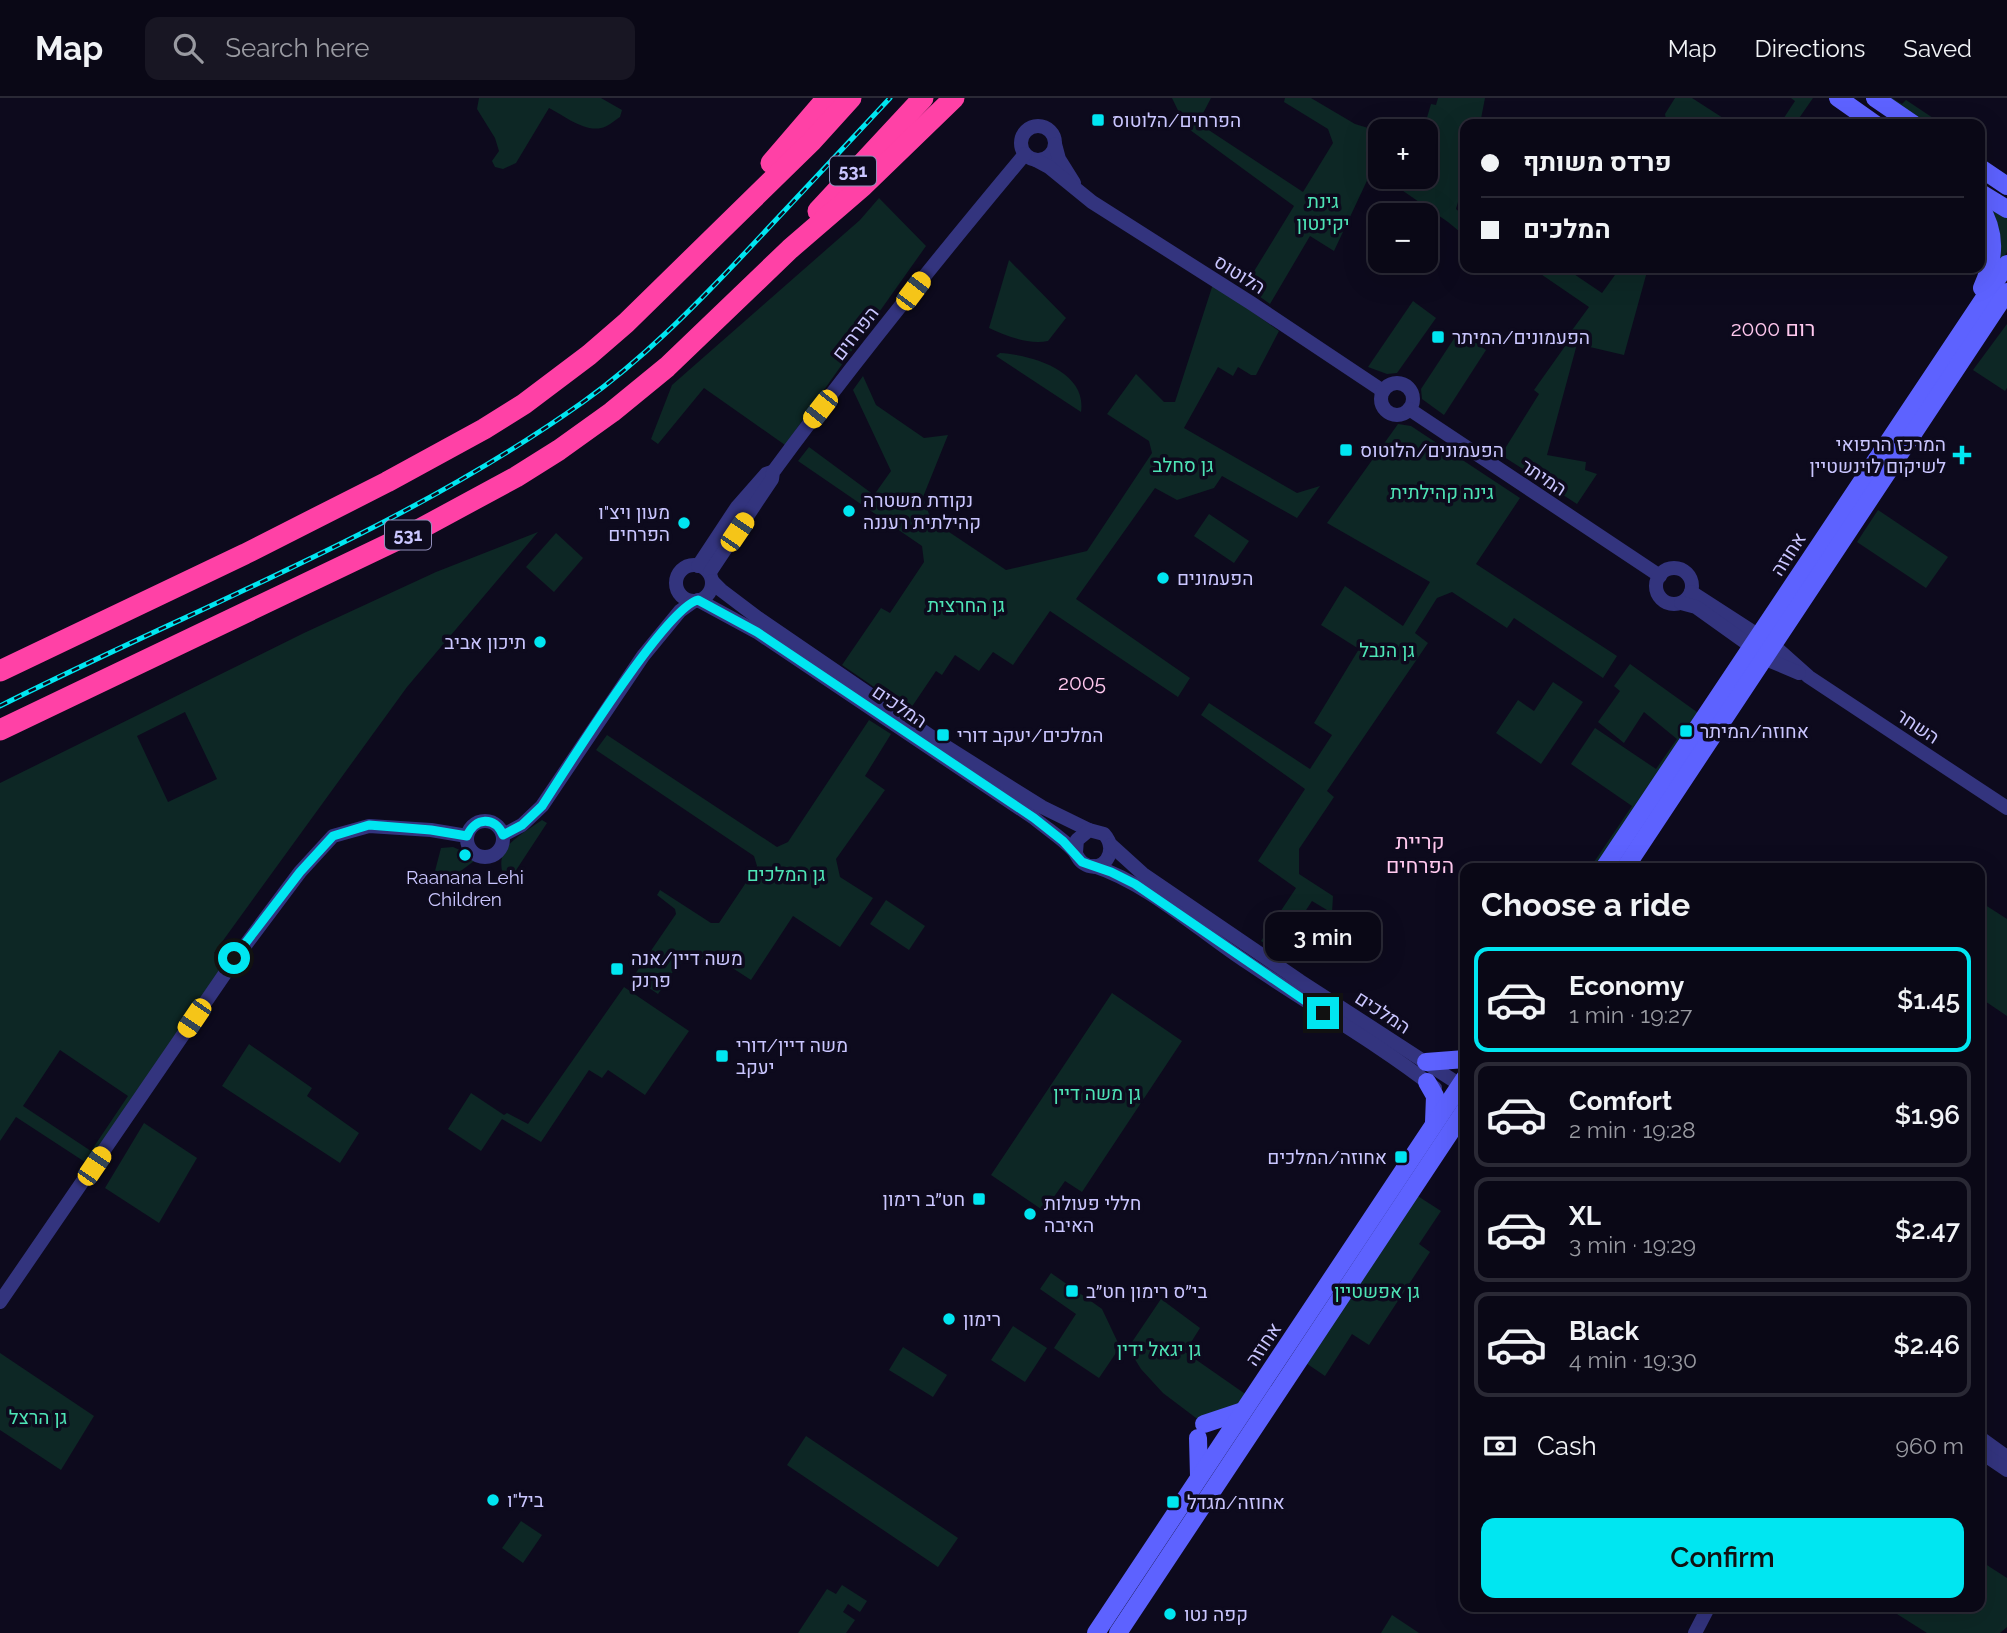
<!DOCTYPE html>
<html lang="en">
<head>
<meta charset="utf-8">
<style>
	:root { --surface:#0a0816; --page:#181623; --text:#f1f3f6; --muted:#999aa1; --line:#2a2935; --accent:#00e6f1 }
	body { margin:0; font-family:Raleway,Heebo,sans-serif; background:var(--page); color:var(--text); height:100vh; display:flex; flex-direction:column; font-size:26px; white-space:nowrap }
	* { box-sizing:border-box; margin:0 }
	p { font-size:23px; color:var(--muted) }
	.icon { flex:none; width:38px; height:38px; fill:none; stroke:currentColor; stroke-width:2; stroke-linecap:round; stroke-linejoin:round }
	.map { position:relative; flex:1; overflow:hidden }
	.details { position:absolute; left:1460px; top:765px; width:525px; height:749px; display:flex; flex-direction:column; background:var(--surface); border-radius:14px; box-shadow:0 7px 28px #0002,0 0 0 2px var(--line) }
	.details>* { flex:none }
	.guide { position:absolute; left:1460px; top:21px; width:525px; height:154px; border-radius:14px; box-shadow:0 7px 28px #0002,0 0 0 2px var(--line); display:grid; align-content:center; height:154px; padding:0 21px; background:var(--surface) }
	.fabs { position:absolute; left:1368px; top:21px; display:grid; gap:14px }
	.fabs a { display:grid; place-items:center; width:70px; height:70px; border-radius:14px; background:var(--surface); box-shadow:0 7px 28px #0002,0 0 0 2px var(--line); font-size:35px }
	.end { position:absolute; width:32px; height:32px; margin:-16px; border:9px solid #00e6f1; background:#111; box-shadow:0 0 0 4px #111 }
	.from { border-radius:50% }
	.bubble { position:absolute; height:49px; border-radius:14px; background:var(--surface); box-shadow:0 7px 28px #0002,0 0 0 2px var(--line); font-size:23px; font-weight:600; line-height:49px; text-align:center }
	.car { position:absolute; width:21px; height:42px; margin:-21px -10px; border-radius:9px; box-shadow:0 0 5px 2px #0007; background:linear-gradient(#f5c518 24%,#345 0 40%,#f5c518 0 76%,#345 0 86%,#f5c518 0) }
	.guide b { display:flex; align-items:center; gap:24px; height:66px; font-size:26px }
	.guide b+b { border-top:2px solid var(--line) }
	.guide i { width:18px; height:18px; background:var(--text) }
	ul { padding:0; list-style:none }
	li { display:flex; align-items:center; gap:21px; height:105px; margin:0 14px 10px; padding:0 7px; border:4px solid var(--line); border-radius:14px }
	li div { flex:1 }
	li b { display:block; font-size:26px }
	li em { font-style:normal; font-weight:600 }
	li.current { border-color:var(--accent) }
	li>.icon { width:63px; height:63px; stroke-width:1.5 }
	h2 { padding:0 21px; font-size:32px; line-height:84px }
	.pay { display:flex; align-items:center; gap:18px; height:77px; padding:0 21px; font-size:26px }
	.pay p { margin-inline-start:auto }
	.primary-button { display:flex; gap:14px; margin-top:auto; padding:14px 21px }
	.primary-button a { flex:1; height:80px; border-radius:14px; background:var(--accent); color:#111; font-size:28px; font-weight:600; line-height:80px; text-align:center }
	header { display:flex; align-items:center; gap:42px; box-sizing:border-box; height:98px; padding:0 35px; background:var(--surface); border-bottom:2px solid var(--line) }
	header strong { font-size:33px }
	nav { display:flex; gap:38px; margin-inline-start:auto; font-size:24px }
	.search { width:490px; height:63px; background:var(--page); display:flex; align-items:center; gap:18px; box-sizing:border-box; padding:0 24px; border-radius:14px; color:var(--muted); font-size:26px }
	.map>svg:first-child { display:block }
	.green { fill:#0d2725; fill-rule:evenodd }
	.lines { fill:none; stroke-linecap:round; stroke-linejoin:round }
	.tertiary { stroke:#33347e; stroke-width:14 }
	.secondary { stroke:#5d62ff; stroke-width:18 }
	.motorway { stroke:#ff41a6; stroke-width:21 }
	.rail-casing { stroke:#00e6f1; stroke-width:5 }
	.rail { stroke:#0d0a1d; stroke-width:2.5; stroke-dasharray:8; stroke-linecap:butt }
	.route { stroke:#00e6f1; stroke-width:9 }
	.poi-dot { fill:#00e6f1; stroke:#0d0a1d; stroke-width:2.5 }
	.labels { text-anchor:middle; stroke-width:7; stroke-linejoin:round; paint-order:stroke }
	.shield { fill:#0d0a1d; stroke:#918ebb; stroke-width:2 }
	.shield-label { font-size:18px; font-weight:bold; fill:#cac6ff }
	.poi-label { font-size:19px; fill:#cac6ff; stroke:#0d0a1d; text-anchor:start }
	.park-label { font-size:19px; fill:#4ee4b6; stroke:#0d0a1d }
	.street-label { font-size:19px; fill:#cac6ff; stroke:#0d0a1d }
	.neighbourhood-label { font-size:21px; fill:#ffc8ee; stroke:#0d0a1d }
</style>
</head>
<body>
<header>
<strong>Map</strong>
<div class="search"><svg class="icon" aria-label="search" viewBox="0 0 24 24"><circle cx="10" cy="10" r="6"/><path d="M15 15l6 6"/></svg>Search here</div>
<nav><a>Map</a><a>Directions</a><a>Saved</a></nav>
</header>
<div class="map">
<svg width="2007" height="1535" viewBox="0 0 2007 1535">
	<rect width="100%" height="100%" fill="#0d0a1d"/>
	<g class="green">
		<path d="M 479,0 L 601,0 L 622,12 L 620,19 C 614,23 607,29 601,30 C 584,34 563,17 549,10 L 516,65 L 503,71 L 495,69 L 492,63 L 499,53 L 495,40 L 477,11 Z"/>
		<path d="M 1172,0 L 1211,0 L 1198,25 L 1303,94 L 1333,45 L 1328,31 L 1284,4 L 1285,0 L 1311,0 L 1355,26 L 1381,34 L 1381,77 L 1372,72 L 1334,153 L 1310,138 L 1270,206 L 1245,188 L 1294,108 L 1186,29 Z"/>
		<path d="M 1438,0 L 1485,0 L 1480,26 L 1465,26 L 1465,79 L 1456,111 L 1465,119 L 1465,138 L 1448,124 L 1383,79 L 1426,79 L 1426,33 L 1423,33 L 1431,6 L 1436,7 Z"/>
		<path d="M 1675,0 L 1692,0 L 1723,20 L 1724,26 L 1683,26 L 1666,21 L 1665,16 Z"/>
		<path d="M 1791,0 L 1813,0 L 1795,26 L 1780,26 L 1795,3 Z"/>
		<path d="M 1882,0 L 1892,0 L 1902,6 L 1906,2 L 1942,26 L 1919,25 Z"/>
		<path d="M 879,100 L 926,148 L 785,347 L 704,290 L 658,346 L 651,341 L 672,287 L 860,122 Z"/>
		<path d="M 1984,108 L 2007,118 L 2007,154 L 1990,181 Z"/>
		<path d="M 1009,162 L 1066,220 L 1048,243 C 1029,247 1006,238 989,230 Z"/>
		<path d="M 1532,170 L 1565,170 L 1602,195 L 1620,170 L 1648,170 L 1624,257 L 1577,246 L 1547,357 L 1586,364 L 1585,372 L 1597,376 L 1577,406 L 1501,357 L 1539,296 L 1534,292 L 1573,237 L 1570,235 L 1589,209 Z"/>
		<path d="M 1213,186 L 1279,233 L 1256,277 L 1251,277 L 1238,269 L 1233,278 L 1218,269 L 1184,330 L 1297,395 L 1320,388 L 1297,420 L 1222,378 L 1214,390 L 1177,402 L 1155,390 L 1076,501 L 1190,580 L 1178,599 L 1050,513 L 1013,567 L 993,554 L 979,573 L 955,557 L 942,577 L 936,573 L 909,613 L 842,567 L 881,510 L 890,515 L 924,464 L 922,448 L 798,363 L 809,349 L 874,397 L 891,373 L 853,292 L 863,278 L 876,307 L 924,340 L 948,337 L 923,399 L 931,422 L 1006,472 L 1087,453 L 1152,355 L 1149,343 L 1107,316 L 1136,276 L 1164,304 L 1175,304 Z"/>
		<path d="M 1413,203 L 1436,220 L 1397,275 L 1387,276 L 1368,269 Z"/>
		<path d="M 2007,226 L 2007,290 L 2005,293 L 1973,272 Z"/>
		<path d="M 1459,233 L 1486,252 L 1444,317 L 1422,301 L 1421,291 Z"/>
		<path d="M 1000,255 C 1032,257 1087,273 1081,314 L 996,258 Z"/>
		<path d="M 1398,326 L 1411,328 L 1520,400 L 1476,466 L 1617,558 L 1603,580 L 1514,520 L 1507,530 L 1452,494 L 1437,500 L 1415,535 L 1428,545 L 1327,693 L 1334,699 L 1299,751 L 1299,776 L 1333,798 L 1332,815 L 1312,803 L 1295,829 L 1290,826 L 1272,850 L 1261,843 L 1296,790 L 1258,763 L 1305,691 L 1201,617 L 1209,605 L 1310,671 L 1332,637 L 1314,625 L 1359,551 L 1321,527 L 1345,488 L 1403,528 L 1430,484 L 1327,425 Z"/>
		<path d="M 1878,412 L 1948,459 L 1926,490 L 1857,444 Z"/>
		<path d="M 1209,416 L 1249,443 L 1234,465 L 1194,438 Z"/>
		<path d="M 538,434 L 407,589 L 214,855 L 225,864 L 88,1066 L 16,1019 L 0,1043 L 0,685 L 304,535 L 436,474 ZM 185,614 L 217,681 L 168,704 L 137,638 ZM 60,952 L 128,998 L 91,1053 L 23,1008 Z"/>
		<path d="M 556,435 L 583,460 L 554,494 L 526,469 Z"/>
		<path d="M 1630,566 L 1701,617 L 1597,770 L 1590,770 L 1632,708 L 1571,666 L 1595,630 L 1656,671 L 1677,641 L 1644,614 L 1624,645 L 1598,624 L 1620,593 L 1614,588 Z"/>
		<path d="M 1553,584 L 1583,604 L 1541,666 L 1496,635 L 1518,602 L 1534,613 Z"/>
		<path d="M 869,622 L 891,636 L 865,678 L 885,692 L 836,761 L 840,779 L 873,800 L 840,849 L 793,818 L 751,882 L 714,858 L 678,866 L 658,896 L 633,879 L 676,816 L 675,811 L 657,797 L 660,792 L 711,825 L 719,825 L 757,768 L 754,758 L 596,652 L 607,637 L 777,749 L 788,744 Z"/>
		<path d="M 542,722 L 547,725 L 507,786 C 489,751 517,740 542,722 Z"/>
		<path d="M 453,749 L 478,760 L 454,778 L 435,773 L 441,750 Z"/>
		<path d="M 886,802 L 925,828 L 909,852 L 870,826 Z"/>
		<path d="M 1979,803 L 2007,821 L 2007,918 L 1979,899 Z"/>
		<path d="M 624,889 L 689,933 L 645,997 L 608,972 L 602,980 L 589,972 L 541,1044 L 502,1021 L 481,1053 L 448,1031 L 471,995 L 504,1017 L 507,1015 L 528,1026 Z"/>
		<path d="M 1112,895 L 1182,943 L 1082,1094 L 1065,1083 L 1044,1113 L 991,1077 Z"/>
		<path d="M 249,946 L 312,990 L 307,998 L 359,1035 L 340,1065 L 222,988 Z"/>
		<path d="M 144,1025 L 197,1060 L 159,1125 L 105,1090 Z"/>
		<path d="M 1413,1095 L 1441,1113 L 1419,1146 L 1430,1154 L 1369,1247 L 1352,1236 L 1325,1278 L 1303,1263 Z"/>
		<path d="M 1051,1175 L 1102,1211 L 1120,1249 L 1099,1280 L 1054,1250 L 1076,1216 L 1040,1191 Z"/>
		<path d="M 1161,1201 L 1200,1230 L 1185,1254 L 1251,1300 L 1204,1326 L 1163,1295 L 1141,1271 L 1128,1250 Z"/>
		<path d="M 1013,1228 L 1047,1250 L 1025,1284 L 991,1262 Z"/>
		<path d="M 903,1249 L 947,1277 L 933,1299 L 889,1272 Z"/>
		<path d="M 0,1255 L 94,1318 L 61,1372 L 0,1332 Z"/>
		<path d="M 806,1338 L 958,1440 L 938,1469 L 787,1367 Z"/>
		<path d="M 521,1423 L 542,1437 L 523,1465 L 502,1450 Z"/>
		<path d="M 1979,1462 L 2007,1480 L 2007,1529 L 2000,1535 L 1927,1535 L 1886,1509 L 1979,1508 Z"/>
		<path d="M 842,1487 L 867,1503 L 860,1514 L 848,1506 L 843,1514 L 855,1522 L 846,1535 L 798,1535 L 827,1491 L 836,1496 Z"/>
		<path d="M 1392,1517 L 1419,1535 L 1381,1535 Z"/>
	</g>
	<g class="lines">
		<g class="tertiary">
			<circle cx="1038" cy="45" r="17"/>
			<path d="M 1055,46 L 1059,61 L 1074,85"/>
			<path d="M 1036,62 L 1049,69 L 1092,104 L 1251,205 L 1383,293"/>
			<circle cx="1397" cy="301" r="16"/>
			<path d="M 1409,311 L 1660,478"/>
			<circle cx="694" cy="485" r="18"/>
			<path d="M 698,468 L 737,409 L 766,376 L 772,374"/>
			<circle cx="1674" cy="488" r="18"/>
			<path d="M 710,474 L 772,381 L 773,374 C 853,265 938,160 1025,56"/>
			<path d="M 712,483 L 721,492 L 758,520 L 945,648 L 1042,709 L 1089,732"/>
			<path d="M 1691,494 L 1773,547 L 1809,579 L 2007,710"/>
			<path d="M 698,502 L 757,534 L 1034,720 C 1047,731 1062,740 1073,752 C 1077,756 1078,762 1083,765 C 1102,778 1120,753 1104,736 L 1089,732 L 1077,742 L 1076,754"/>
			<path d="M 1681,505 L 1696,509 L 1773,564 L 1799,575"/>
			<circle cx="485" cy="741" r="18"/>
			<path d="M 503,737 L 522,727 L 542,708 L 643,558 L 680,513 L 694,503"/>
			<path d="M 1111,747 L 1143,776 L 1300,883 L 1465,990"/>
			<path d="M 1094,768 C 1149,786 1199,833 1248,865 C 1310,907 1376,944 1435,990"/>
			<path d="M 0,1204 L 235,861 L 300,774 L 333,738 L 369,728 L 431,732 L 467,738"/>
			<path d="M 1979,1339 L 2007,1359"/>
			<path d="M 1979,1353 L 2007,1372"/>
			<path d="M 1695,1535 L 1709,1508"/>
		</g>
		<g class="secondary">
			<path d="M 1838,0 L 1875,26"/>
			<path d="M 1875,0 L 1913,26"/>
			<path d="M 1979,69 L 2007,88"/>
			<path d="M 1979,94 L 2007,111"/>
			<path d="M 1979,107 C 1997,134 1995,161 1982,190"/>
			<path d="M 1604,770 L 2007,166"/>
			<path d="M 1625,770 L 2007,194"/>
			<path d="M 1426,964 L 1465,961"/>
			<path d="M 1427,984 L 1435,998 L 1434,1024"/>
			<path d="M 1204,1326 L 1243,1313"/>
			<path d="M 1198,1340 L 1199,1378"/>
			<path d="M 1096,1535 L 1465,980"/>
			<path d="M 1118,1535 L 1465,1012"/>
		</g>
		<g class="motorway">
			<path d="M 771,65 L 827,0"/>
			<path d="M 818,113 L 923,0"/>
			<path d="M 0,573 L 245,456 L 387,384 L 484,331 L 524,306 L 589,257 L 626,225 L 812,43 L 851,0"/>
			<path d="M 0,632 L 418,432 L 516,379 L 559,352 L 612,314 L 667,269 L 790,151 L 863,88 L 954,0"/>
		</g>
		<defs>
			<path id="rail" d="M 0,608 C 196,509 403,432 583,304 C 642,262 694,209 744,156 C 793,104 842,52 890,0"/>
		</defs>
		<use href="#rail" class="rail-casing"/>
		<use href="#rail" class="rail"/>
	</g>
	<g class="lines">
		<path class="route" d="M 234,860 L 300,774 L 333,738 L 369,727 L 431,732 L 467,738 C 475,719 495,718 503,737 L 522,727 L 542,708 C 565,673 665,510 698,502 L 757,534 L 1034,720 L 1063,743 L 1082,764 L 1111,774 L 1135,786 L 1323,915"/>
	</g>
	<g class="poi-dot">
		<rect x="1091" y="15" width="14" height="14" rx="3.5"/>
		<rect x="1431" y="232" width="14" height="14" rx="3.5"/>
		<rect x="1339" y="345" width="14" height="14" rx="3.5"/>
		<path d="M1958.5 346.5h7v7h7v7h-7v7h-7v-7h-7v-7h7z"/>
		<circle cx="849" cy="413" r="7"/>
		<circle cx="684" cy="425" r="7"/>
		<circle cx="1163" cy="480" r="7"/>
		<circle cx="540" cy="544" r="7"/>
		<rect x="1679" y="626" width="14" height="14" rx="3.5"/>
		<rect x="936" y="630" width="14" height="14" rx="3.5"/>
		<circle cx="465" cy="757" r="7"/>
		<rect x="610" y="864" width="14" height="14" rx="3.5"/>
		<rect x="715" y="951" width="14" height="14" rx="3.5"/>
		<rect x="1394" y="1052" width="14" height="14" rx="3.5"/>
		<rect x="972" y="1094" width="14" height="14" rx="3.5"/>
		<circle cx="1030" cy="1116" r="7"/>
		<rect x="1065" y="1186" width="14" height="14" rx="3.5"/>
		<circle cx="949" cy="1221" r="7"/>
		<circle cx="493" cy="1402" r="7"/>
		<rect x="1166" y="1397" width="14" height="14" rx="3.5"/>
		<circle cx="1170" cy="1516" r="7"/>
	</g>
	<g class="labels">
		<g class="shield">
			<rect x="830" y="58.5" width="46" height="29" rx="5"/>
			<rect x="385" y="422.5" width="46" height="29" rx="5"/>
		</g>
		<g class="shield-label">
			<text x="853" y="79">531</text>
			<text x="408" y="443">531</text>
		</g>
		<g class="poi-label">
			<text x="1112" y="29">הפרחים/הלוטוס</text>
			<text x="1452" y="246">הפעמונים/המיתר</text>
			<text x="1946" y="353" text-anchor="end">המרכז הרפואי<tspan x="1946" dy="22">לשיקום לוינשטיין</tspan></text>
			<text x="1360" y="359">הפעמונים/הלוטוס</text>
			<text x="863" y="409">נקודת משטרה<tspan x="863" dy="22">קהילתית רעננה</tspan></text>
			<text x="670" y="421" text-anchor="end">מעון ויצ"ו<tspan x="670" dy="22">הפרחים</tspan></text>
			<text x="1177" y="487">הפעמונים</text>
			<text x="526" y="551" text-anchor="end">תיכון אביב</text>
			<text x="1700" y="640">אחוזה/המיתר</text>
			<text x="957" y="644">המלכים/יעקב דורי</text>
			<text x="465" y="786" text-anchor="middle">Raanana Lehi<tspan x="465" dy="22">Children</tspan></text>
			<text x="631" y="867">משה דיין/אנה<tspan x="631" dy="22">פרנק</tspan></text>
			<text x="736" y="954">משה דיין/דורי<tspan x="736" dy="22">יעקב</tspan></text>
			<text x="1387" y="1066" text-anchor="end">אחוזה/המלכים</text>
			<text x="965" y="1108" text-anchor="end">חט״ב רימון</text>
			<text x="1044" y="1112">חללי פעולות<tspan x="1044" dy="22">האיבה</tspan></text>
			<text x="1086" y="1200">בי״ס רימון חט״ב</text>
			<text x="963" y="1228">רימון</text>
			<text x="507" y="1409">ביל"ו</text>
			<text x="1187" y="1411">אחוזה/מגדל</text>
			<text x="1184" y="1523">קפה נטו</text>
		</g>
		<g class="park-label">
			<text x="1323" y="110">גינת<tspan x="1323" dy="22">יקינטון</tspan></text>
			<text x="1183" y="374">גן סחלב</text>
			<text x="1442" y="401">גינה קהילתית</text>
			<text x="966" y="514">גן החרצית</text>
			<text x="1387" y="559">גן הנבל</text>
			<text x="786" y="783">גן המלכים</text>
			<text x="1097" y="1002">גן משה דיין</text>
			<text x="1377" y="1200">גן אפשטיין</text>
			<text x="1159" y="1258">גן יגאל ידין</text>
			<text x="38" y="1326">גן הרצל</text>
		</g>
		<g class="street-label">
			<text transform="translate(1240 176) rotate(32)" y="7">הלוטוס</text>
			<text transform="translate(855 235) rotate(-52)" y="7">הפרחים</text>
			<text transform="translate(1544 379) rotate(33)" y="7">המיתר</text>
			<text transform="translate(1788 456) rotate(-57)" y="7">אחוזה</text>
			<text transform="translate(900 608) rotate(34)" y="7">המלכים</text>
			<text transform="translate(1918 628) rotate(33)" y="7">השחר</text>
			<text transform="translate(1383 914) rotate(33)" y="7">המלכים</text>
			<text transform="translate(1263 1246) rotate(-56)" y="7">אחוזה</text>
		</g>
		<g class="neighbourhood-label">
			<text x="1773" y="238">רום 2000</text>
			<text x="1082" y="592">2005</text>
			<text x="1420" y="751">קריית<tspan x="1420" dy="24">הפרחים</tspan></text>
		</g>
	</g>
</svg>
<div class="fabs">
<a>+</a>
<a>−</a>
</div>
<i class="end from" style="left:234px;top:860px"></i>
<i class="end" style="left:1323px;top:915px"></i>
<div class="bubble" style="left:1265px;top:814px;width:116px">3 min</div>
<i class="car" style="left:913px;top:193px;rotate:37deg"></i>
<i class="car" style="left:820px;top:311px;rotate:218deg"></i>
<i class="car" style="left:737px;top:434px;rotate:34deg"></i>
<i class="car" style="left:194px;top:920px;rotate:214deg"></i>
<i class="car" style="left:94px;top:1068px;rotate:34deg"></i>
<div class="guide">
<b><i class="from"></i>פרדס משותף</b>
<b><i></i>המלכים</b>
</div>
<section class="details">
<h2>Choose a ride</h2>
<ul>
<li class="current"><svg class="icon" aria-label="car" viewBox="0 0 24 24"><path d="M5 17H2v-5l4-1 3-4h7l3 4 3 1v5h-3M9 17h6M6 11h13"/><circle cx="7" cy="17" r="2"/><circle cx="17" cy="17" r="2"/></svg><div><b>Economy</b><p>1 min · 19:27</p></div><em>$1.45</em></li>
<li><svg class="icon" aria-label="car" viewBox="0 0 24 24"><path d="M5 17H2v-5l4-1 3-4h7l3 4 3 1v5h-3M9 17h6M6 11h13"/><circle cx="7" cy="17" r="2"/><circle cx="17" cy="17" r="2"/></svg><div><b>Comfort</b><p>2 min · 19:28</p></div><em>$1.96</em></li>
<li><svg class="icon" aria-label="car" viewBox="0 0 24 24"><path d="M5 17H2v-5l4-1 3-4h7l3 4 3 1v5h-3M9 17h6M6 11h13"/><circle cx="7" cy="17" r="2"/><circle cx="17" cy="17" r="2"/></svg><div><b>XL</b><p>3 min · 19:29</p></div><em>$2.47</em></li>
<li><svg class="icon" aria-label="car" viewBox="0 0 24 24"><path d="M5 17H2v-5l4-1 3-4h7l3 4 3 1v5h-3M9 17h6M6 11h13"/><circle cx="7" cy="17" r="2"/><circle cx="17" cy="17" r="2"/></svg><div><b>Black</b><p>4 min · 19:30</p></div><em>$2.46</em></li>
</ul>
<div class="pay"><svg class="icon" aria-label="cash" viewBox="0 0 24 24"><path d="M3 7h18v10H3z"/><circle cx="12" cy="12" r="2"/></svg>Cash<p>960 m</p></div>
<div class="primary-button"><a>Confirm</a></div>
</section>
</div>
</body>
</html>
